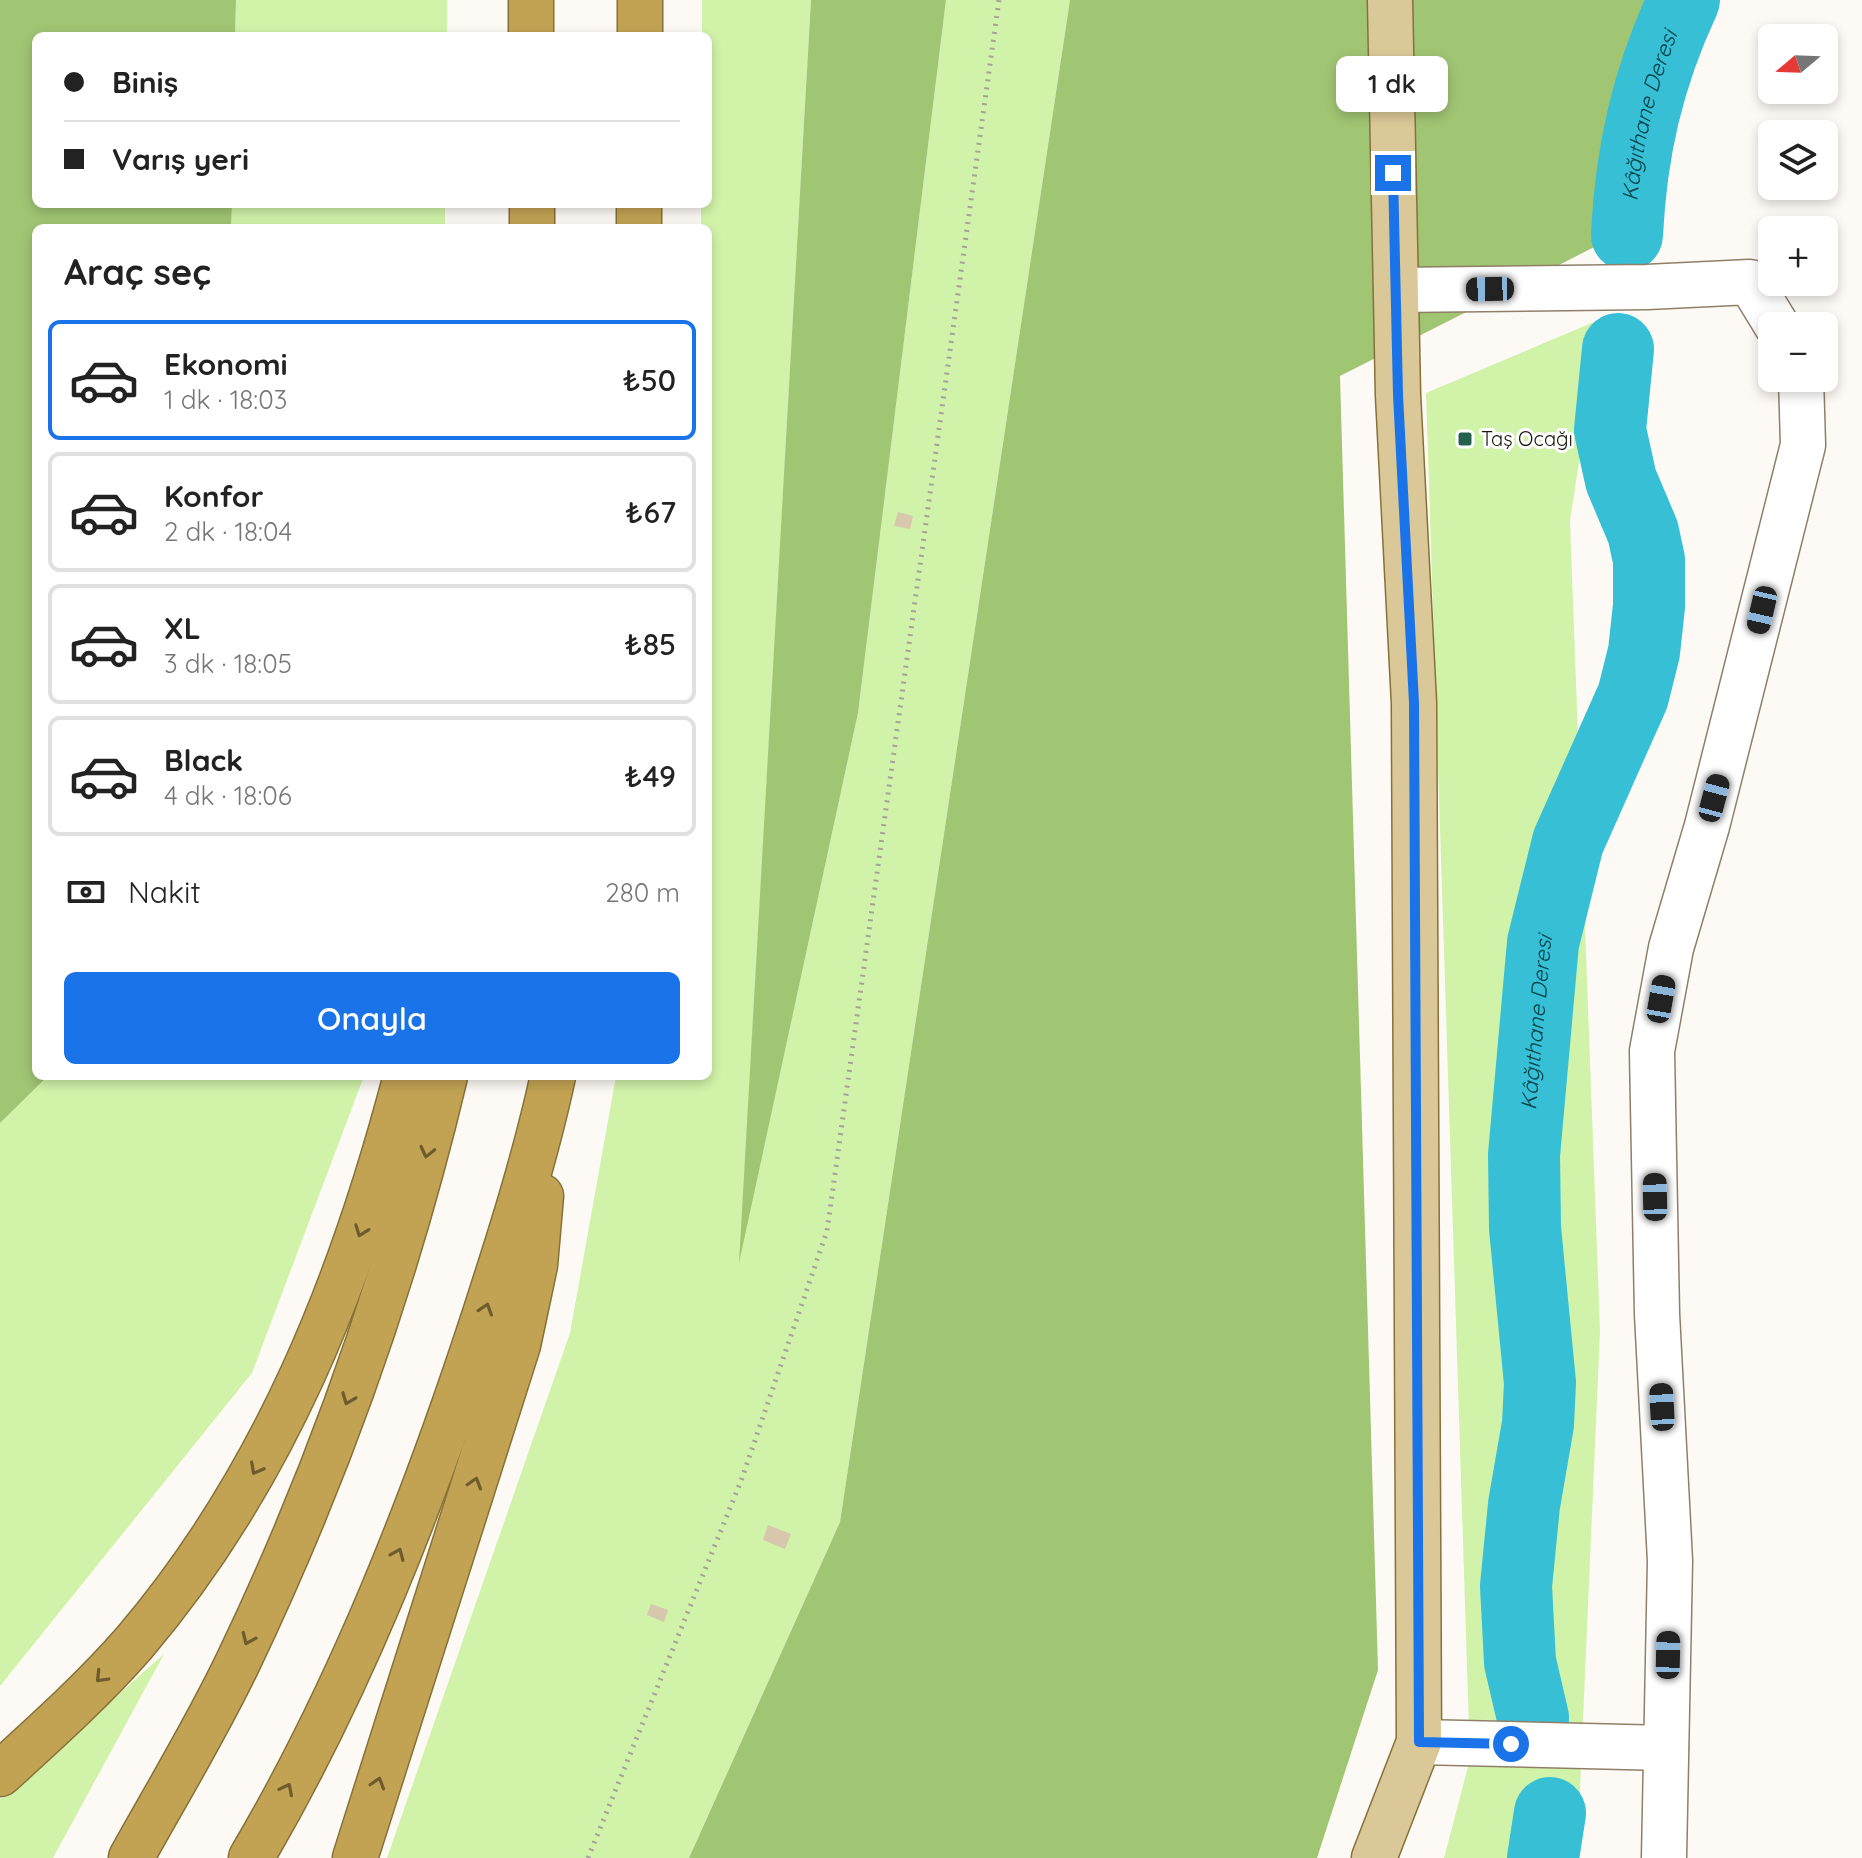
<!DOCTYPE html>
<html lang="tr">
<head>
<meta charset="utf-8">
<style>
	:root { --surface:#fff; --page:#f2f2f2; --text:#222; --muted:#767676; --line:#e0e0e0; --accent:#1a73e8 }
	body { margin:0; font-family:Quicksand,sans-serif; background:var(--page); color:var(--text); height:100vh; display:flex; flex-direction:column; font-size:30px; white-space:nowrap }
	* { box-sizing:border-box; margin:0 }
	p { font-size:26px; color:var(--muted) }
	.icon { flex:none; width:44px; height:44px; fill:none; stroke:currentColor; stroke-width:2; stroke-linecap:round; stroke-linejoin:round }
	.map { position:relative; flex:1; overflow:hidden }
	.panel { position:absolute; left:32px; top:224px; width:680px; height:856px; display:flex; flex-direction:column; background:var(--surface); border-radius:12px; box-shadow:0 4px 12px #0003 }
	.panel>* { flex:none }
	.banner { position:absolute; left:32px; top:32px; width:680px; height:176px; border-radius:12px; box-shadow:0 4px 12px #0003; display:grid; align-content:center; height:176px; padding:0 32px; background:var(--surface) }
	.needle { width:52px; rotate:251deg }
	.tools { position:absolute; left:1758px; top:24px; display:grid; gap:16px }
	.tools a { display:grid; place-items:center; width:80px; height:80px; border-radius:12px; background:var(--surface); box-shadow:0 4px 12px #0003; font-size:40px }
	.end { position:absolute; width:36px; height:36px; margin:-18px; border:10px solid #1a73e8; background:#fff; box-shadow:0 0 0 4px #fff }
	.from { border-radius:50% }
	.bubble { position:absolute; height:56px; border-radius:12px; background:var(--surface); box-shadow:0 4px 12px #0003; font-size:26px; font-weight:600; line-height:56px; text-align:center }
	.car { position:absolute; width:24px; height:48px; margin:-24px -12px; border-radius:10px; box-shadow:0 0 6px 2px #0007; background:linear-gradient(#222 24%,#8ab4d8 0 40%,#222 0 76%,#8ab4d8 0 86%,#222 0) }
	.banner b { display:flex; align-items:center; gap:28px; height:76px; font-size:30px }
	.banner b+b { border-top:2px solid var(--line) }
	.banner i { width:20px; height:20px; background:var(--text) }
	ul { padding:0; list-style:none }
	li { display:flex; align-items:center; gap:24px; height:120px; margin:0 16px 12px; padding:0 16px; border:4px solid var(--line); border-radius:12px }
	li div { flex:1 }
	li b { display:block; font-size:30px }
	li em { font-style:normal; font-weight:600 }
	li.selected { border-color:var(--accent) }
	li>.icon { width:72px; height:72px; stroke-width:1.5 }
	h2 { padding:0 32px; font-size:36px; line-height:96px }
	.pay { display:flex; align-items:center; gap:20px; height:88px; padding:0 32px; font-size:30px }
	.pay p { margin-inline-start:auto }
	.primary-button { display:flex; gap:16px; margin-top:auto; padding:16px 32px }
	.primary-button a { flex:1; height:92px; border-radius:12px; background:var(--accent); color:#fff; font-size:32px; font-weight:600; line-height:92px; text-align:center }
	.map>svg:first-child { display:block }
	.green { fill:#d0f3a9 }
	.forest { fill:#a0c573 }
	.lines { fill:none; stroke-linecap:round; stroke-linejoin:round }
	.river { stroke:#36bfd5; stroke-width:72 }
	.building { fill:#d7c7ad }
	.minor-casing { stroke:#907f68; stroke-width:47 }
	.major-casing { stroke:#877139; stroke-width:47 }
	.highway-casing { stroke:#877139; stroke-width:47 }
	.path { stroke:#a6a29b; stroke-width:5; stroke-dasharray:2 6; stroke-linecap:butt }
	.minor { stroke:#fff; stroke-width:44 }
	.major { stroke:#dac898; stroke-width:44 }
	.highway { stroke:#c2a353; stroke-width:44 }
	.oneway { stroke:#6e5b2e }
	.route { stroke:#1a73e8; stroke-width:10 }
	.poi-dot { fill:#25624d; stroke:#fff; stroke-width:3 }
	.labels { text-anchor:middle; stroke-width:6; stroke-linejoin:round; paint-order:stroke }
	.poi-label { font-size:20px; fill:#19130a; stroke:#fff; text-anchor:start }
	.water-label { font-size:22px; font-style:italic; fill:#003f48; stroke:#fff }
</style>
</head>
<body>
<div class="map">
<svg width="1862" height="1858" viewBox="0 0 1862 1858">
	<rect width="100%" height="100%" fill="#fdfaf5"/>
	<g class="green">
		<path d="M 236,0 L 447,0 L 447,36 L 235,36 Z"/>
		<path d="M 702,0 L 811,0 L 740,1256 L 858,713 L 946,0 L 1070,0 L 840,1522 L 689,1858 L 387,1858 L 570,1333 L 616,1076 L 708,1076 L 708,228 L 701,228 L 701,204 L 708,204 L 708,36 L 702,36 Z"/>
		<path d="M 232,204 L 445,204 L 445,228 L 231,228 Z"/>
		<path d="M 1601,319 L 1570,521 L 1600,1331 L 1577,1858 L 1444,1858 L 1470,1759 L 1426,393 Z"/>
		<path d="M 48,1076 L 364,1076 L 252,1373 L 0,1686 L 0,1123 Z"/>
		<path d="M 164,1654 L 53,1858 L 0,1858 L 0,1799 Z"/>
	</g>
	<g class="forest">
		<path d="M 0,0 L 236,0 L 235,36 L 36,36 L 36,204 L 232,204 L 231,228 L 36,228 L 36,1076 L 48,1076 L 0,1123 Z"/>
		<path d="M 811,0 L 946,0 L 858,713 L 739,1263 Z"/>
		<path d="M 1070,0 L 1662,0 L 1642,61 L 1614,237 L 1340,376 L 1378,1670 L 1317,1858 L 689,1858 L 840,1522 Z"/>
	</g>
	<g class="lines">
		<g class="river">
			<path id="s1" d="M 1627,235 C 1631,151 1648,77 1684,0"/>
			<path id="s2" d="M 1533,1718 L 1520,1662 L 1516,1586 L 1524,1505 L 1538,1424 L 1540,1383 L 1525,1228 L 1524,1155 L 1543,943 L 1568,842 L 1633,696 L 1644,652 L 1649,606 L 1649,560 L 1643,532 L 1621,480 L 1610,430 L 1618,349"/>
			<path d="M 1543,1858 L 1550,1813"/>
		</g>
	</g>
	<g class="building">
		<path d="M 898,512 L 913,516 L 910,529 L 894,526 Z"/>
		<path d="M 768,1525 L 791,1534 L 785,1549 L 763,1540 Z"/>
		<path d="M 651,1604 L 668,1610 L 664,1622 L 647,1615 Z"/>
	</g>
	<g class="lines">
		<defs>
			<g id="minor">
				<path d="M 1396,290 L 1647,287 L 1750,282 L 1777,326"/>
				<path d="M 1419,1742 L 1666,1748"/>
				<path d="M 1664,1858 L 1670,1561 L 1657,1314 L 1652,1051 L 1671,948 L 1707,826 L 1803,445 L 1801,378"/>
			</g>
			<path id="major" d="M 1374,1858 L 1419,1742 L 1414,703 L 1398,395 L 1390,0"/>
			<g id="highway">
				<path d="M 531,0 L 531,36"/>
				<path d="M 640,0 L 640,36"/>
				<path d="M 532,204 L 532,228"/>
				<path d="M 639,228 L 639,204"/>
				<path d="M 0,1774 C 46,1732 93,1690 134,1643 C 274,1479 352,1282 406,1076"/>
				<path d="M 131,1858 C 167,1793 206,1729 238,1662 C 328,1474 397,1278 445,1076"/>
				<path d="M 251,1858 C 349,1692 423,1503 483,1320 C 509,1240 535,1159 553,1076"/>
				<path d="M 355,1858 L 518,1345 L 535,1265 L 541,1196"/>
			</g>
		</defs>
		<use href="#minor" class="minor-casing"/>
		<use href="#major" class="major-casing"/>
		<use href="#highway" class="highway-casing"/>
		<path class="path" d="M 588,1858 L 741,1481 L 827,1231 L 999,0"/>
		<use href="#minor" class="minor"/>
		<use href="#major" class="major"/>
		<use href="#highway" class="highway"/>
	</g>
	<defs><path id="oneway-chevron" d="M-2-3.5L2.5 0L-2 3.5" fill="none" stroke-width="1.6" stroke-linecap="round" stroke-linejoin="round" transform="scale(2)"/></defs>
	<g class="oneway">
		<use href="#oneway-chevron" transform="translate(427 1152) rotate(103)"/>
		<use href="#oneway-chevron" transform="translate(361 1231) rotate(110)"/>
		<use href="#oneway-chevron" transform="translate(486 1309) rotate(-72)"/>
		<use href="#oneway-chevron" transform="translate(348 1399) rotate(111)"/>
		<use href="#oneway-chevron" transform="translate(256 1469) rotate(118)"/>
		<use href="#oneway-chevron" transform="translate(475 1483) rotate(-73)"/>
		<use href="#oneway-chevron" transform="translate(398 1554) rotate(-67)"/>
		<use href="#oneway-chevron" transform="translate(248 1639) rotate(114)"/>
		<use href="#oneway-chevron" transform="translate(101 1677) rotate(134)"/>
		<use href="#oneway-chevron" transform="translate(378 1783) rotate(-73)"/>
		<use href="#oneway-chevron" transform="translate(287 1789) rotate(-63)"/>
	</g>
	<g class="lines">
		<path class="route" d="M 1393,173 L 1398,395 L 1414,703 L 1419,1742 L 1511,1744"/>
	</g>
	<rect class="poi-dot" x="1457" y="431" width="16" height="16" rx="4"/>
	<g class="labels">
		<g class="poi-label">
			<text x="1481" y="446">Taş Ocağı</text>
		</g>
		<g class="water-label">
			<text dy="8" stroke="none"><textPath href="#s1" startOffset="122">Kâğıthane Deresi</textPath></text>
			<text dy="8" stroke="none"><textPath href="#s2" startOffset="700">Kâğıthane Deresi</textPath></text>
		</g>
	</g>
</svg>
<div class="tools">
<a><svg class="needle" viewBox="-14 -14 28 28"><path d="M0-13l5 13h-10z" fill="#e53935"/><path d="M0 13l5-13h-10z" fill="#767676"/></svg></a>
<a><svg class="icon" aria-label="layers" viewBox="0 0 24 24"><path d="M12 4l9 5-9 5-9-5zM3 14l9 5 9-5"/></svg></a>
<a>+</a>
<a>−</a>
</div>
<i class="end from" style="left:1511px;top:1744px"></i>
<i class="end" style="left:1393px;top:173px"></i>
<div class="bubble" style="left:1336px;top:56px;width:112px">1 dk</div>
<i class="car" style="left:1490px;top:289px;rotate:269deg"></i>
<i class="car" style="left:1762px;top:610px;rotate:193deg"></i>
<i class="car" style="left:1714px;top:798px;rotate:15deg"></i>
<i class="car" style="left:1661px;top:999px;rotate:10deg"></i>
<i class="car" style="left:1655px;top:1197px;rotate:359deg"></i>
<i class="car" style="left:1662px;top:1407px;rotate:357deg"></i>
<i class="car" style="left:1668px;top:1655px;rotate:1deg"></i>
<div class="banner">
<b><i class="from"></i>Biniş</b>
<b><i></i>Varış yeri</b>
</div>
<section class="panel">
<h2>Araç seç</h2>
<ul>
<li class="selected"><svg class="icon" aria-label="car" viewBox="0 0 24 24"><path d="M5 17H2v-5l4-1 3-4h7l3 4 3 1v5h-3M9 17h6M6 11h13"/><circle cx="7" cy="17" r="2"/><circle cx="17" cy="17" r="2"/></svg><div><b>Ekonomi</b><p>1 dk · 18:03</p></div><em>₺50</em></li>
<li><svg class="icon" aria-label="car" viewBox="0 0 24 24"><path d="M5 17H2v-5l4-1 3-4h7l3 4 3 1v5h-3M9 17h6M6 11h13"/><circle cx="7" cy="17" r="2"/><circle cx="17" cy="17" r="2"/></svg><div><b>Konfor</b><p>2 dk · 18:04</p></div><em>₺67</em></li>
<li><svg class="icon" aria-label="car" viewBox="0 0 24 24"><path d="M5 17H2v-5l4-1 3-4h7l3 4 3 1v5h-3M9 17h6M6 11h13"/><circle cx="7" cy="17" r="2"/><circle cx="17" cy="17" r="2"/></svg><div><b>XL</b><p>3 dk · 18:05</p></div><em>₺85</em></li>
<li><svg class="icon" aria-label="car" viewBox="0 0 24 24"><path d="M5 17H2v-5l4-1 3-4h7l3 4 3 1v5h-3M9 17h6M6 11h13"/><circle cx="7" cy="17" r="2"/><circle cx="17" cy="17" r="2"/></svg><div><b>Black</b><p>4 dk · 18:06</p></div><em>₺49</em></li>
</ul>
<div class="pay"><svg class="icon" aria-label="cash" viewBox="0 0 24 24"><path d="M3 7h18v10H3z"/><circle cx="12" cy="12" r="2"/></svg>Nakit<p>280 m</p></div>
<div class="primary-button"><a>Onayla</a></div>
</section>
</div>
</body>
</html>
